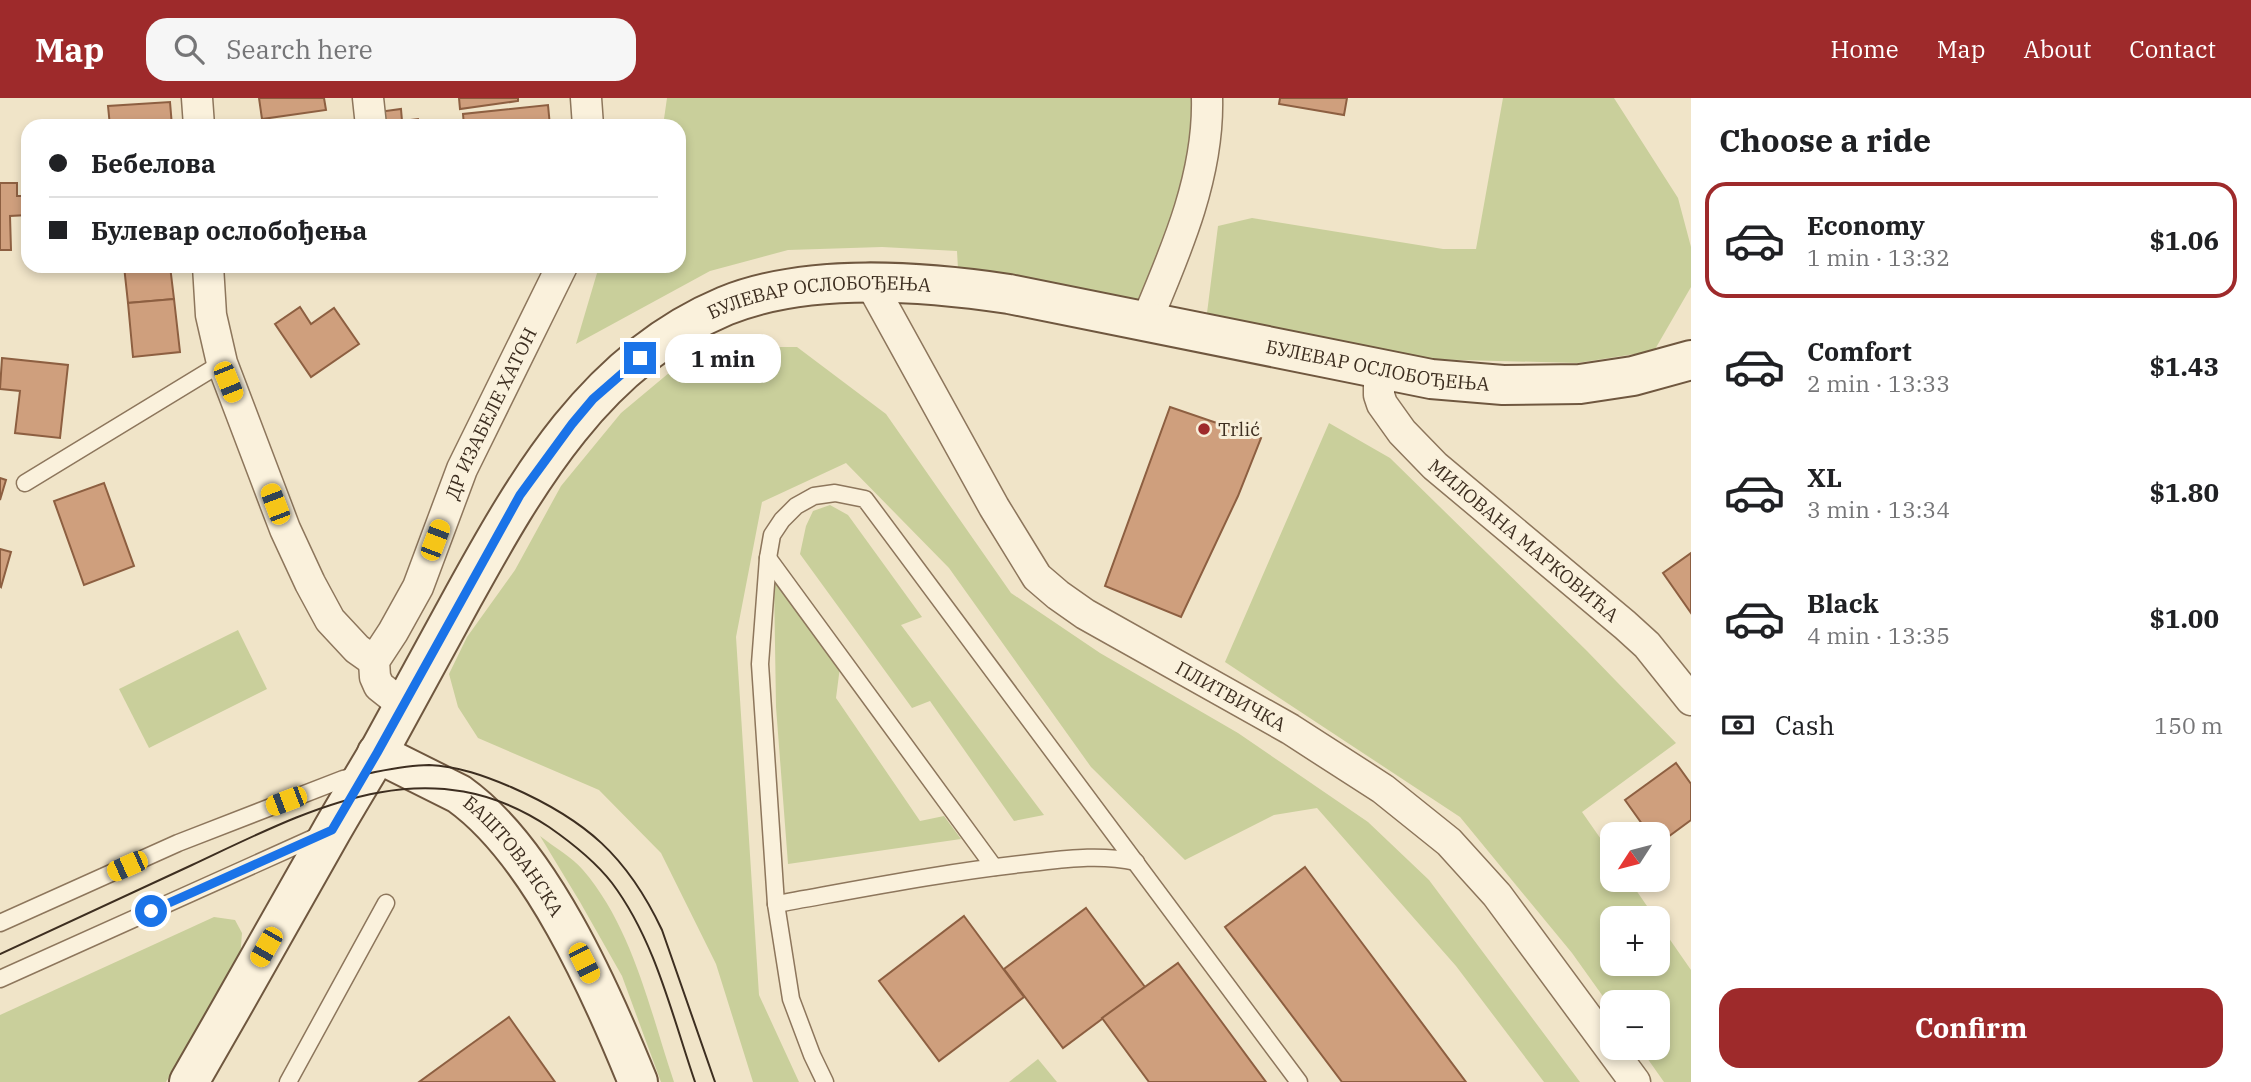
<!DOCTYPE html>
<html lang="en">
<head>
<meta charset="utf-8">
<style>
	:root { --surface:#fff; --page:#f6f6f6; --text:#202124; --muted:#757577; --line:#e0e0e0; --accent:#9e2a2b }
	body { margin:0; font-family:"IBM Plex Serif",serif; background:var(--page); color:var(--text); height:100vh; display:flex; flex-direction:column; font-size:26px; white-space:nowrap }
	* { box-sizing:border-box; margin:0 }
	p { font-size:23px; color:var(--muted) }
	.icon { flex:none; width:38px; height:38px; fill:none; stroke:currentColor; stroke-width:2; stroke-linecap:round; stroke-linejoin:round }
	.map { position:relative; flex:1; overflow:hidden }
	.panel { display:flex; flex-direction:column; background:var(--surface); width:560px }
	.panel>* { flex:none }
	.top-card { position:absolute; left:21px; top:21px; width:665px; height:154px; border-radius:21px; box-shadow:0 4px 10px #0003; display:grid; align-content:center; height:154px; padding:0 28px; background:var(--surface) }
	.needle { width:46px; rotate:234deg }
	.tools { position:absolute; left:1600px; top:724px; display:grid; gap:14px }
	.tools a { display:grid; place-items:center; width:70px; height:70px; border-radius:14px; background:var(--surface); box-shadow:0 4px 10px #0003; font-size:35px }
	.end { position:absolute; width:32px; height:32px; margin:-16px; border:9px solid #1a73e8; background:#fff; box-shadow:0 0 0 4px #fff }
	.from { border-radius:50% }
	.bubble { position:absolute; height:49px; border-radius:21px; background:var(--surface); box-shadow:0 4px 10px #0003; font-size:23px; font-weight:700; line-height:49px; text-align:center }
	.car { position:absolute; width:21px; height:42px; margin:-21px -10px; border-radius:9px; box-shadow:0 0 5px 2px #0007; background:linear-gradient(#f5c518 24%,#345 0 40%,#f5c518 0 76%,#345 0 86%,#f5c518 0) }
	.top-card b { display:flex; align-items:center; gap:24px; height:66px; font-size:26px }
	.top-card b+b { border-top:2px solid var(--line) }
	.top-card i { width:18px; height:18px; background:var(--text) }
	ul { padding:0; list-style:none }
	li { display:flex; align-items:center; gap:21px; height:116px; margin:0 14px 10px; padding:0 14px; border:4px solid transparent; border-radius:21px }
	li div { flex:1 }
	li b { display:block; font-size:26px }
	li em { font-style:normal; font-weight:700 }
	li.selected { border-color:var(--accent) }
	li>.icon { width:63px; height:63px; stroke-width:1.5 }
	h2 { padding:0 28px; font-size:32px; line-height:84px }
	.pay { display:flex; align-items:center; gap:18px; height:77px; padding:0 28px; font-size:26px }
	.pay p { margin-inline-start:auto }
	.primary-button { display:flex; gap:14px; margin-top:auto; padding:14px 28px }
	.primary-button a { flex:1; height:80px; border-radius:21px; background:var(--accent); color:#fff; font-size:28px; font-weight:700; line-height:80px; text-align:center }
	header { display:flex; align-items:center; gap:42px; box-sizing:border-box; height:98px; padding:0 35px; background:var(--accent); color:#fff }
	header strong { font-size:33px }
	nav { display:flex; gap:38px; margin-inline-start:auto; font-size:24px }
	.search { width:490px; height:63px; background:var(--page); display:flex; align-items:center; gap:18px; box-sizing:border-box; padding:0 24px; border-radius:21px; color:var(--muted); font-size:26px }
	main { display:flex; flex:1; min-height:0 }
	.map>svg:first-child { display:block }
	.green { fill:#c9cf9b }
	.building { fill:#cf9f7d; stroke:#8d5f41; stroke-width:2 }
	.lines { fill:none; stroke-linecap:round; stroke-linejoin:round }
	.lane-casing { stroke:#8d765c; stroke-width:19 }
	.street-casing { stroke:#8d765c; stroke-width:33 }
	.secondary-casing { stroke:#6f573f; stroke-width:42 }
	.lane { stroke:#faf1dc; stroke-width:16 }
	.street { stroke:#faf1dc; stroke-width:30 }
	.secondary { stroke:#faf1dc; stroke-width:38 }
	.tram { stroke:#3d2e20; stroke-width:2 }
	.route { stroke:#1a73e8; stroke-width:9 }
	.poi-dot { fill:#9e2a2b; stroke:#f7eed8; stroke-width:2.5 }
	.labels { text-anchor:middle; stroke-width:6; stroke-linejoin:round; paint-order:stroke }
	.street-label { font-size:19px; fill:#3d2e20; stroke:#f7eed8 }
	.poi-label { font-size:19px; fill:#3d2e20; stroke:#f7eed8; text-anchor:start }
</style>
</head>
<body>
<header>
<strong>Map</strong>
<div class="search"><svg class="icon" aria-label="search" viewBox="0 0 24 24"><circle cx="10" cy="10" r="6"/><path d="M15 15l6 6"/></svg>Search here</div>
<nav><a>Home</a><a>Map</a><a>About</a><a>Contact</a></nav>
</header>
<main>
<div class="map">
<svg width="1691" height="984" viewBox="0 0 1691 984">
	<rect width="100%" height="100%" fill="#f0e4c8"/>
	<g class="green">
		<path d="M 667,0 L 1207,0 L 1146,224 L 959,189 L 957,153 L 882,149 L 788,152 L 710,173 L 576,246 L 597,175 L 605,168 L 679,168 L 679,28 L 663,28 Z"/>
		<path d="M 1503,0 L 1614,0 L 1678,100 L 1691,149 L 1691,189 L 1654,253 L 1577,265 L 1386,260 L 1206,223 L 1218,128 L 1252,120 L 1443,151 L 1476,151 Z"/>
		<path d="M 700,249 L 797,249 L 886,316 L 1011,495 L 1100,555 L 1238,635 L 1368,724 L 1429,782 L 1580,984 L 1544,984 L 1456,868 L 1317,710 L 1274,717 L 1185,762 L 1091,669 L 949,470 L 846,365 L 762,404 L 736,539 L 759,897 L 799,984 L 753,984 L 716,866 L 661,755 L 599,692 L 478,640 L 458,609 L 449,576 L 467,539 L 515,472 L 561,388 L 621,315 Z"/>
		<path d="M 1329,325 L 1390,360 L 1587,553 L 1676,645 L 1582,714 L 1612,757 L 1612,782 L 1629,782 L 1656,821 L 1612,821 L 1612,866 L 1657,866 L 1657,823 L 1691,872 L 1691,984 L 1664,984 L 1640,950 L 1657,950 L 1657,905 L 1612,905 L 1612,911 L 1572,855 L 1460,719 L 1225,564 Z"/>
		<path d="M 830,407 L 848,417 L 922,519 L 901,527 L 1044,717 L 1014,723 L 930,603 L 912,610 L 800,456 L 806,428 L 813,413 Z"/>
		<path d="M 774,484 L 840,569 L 836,600 L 920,723 L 944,718 L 961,741 L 788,766 L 776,609 Z"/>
		<path d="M 238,532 L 267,591 L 149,650 L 119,591 Z"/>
		<path d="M 540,738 C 554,749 572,759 583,772 C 633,830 650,913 674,984 L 661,984 L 622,878 L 580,804 Z"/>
		<path d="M 214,819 L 235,822 L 242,835 L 240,861 L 166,984 L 0,984 L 0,917 Z"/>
		<path d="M 1038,961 L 1057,984 L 1009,984 Z"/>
	</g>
	<g class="building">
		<path d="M 259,0 L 324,0 L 326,12 L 262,21 Z"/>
		<path d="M 459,0 L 518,0 L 518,3 L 460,11 Z"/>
		<path d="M 1280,0 L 1347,0 L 1344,17 L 1279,6 Z"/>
		<path d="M 170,4 L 172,28 L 110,28 L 108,8 Z"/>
		<path d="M 548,7 L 550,28 L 464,28 L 463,16 Z"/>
		<path d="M 401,11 L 402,23 L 418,21 L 419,28 L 379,28 L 378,14 Z"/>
		<path d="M 0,85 L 17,85 L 17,98 L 28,98 L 28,117 L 10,118 L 11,152 L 0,152 Z"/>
		<path d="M 124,168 L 170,168 L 174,201 L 128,205 Z"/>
		<path d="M 174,201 L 180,254 L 133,259 L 128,205 Z"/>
		<path d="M 300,209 L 311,226 L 334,210 L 359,246 L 311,279 L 275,226 Z"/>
		<path d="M 2,260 L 68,267 L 60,340 L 15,335 L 20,293 L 0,291 Z"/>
		<path d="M 1170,309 L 1261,340 L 1238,398 L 1181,519 L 1105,488 Z"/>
		<path d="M 0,380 L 6,382 L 0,402 Z"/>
		<path d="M 104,385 L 134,468 L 84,487 L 54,403 Z"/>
		<path d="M 0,451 L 11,454 L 1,489 L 0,488 Z"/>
		<path d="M 1691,455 L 1691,515 L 1663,475 Z"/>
		<path d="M 1676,665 L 1691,686 L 1691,722 L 1657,747 L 1657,737 L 1650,737 L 1625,702 Z"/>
		<path d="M 1305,769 L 1359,841 L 1466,984 L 1342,984 L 1225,829 Z"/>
		<path d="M 1086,810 L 1145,889 L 1063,950 L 1004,871 Z"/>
		<path d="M 964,818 L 1024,899 L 939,963 L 879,883 Z"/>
		<path d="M 1178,865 L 1218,919 L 1266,984 L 1149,984 L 1102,920 Z"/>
		<path d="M 509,919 L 555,984 L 419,984 L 463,952 Z"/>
	</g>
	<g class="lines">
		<defs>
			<g id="lane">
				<path d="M 25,385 L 222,265"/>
				<path d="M 768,460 L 994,769"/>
				<path d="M 776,806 C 860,791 945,774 1030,765 C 1066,761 1100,756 1136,764"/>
				<path d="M 0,825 L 178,745 L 343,681 L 359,677"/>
				<path d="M 0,881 L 320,737"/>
				<path d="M 288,984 L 386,805"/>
				<path d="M 825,984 L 812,957 L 791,901 L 776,806 L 760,566 L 768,460 L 772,437 L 782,422 L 796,408 L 814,398 L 835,395 L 865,401 L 1299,984"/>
			</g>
			<g id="street">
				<path d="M 197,0 L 199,28"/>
				<path d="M 368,0 L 371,28"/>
				<path d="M 586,0 L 588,28"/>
				<path d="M 208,168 L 211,217 L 222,265 L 285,431 L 310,485 L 330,522 L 357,551 L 374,563"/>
				<path id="s1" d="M 871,186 L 994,409 L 1037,479 L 1058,497 L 1085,516 L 1290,631 L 1383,691 L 1449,744 L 1497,797 L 1635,984"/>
				<path d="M 1146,224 C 1176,153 1209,78 1207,0"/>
				<path id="s2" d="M 1379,271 L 1379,297 L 1382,306 L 1402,334 L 1435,368 L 1625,527 L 1647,547 L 1691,602"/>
				<path id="s3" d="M 403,607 L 379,588 L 375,579 L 374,563 L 393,534 L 418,489 L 462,371 L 562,168"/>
			</g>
			<g id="secondary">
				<path id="s4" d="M 377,655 L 459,696 C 540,754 601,893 638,984"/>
				<path id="s5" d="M 189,984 C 237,901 284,817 331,734 C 347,706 363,680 379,653 C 407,602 435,551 463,499 C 527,383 596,262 725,208 C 808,174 922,183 1009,196 L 1431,281 L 1503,287 L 1580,286 L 1633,278 L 1691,262"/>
			</g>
		</defs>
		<use href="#lane" class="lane-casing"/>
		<use href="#street" class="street-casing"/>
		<use href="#secondary" class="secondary-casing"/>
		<use href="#lane" class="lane"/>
		<use href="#street" class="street"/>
		<use href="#secondary" class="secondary"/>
		<g class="tram">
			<path d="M 365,676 C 386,672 407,667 429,667 C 458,668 485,678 511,689 C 586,722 627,758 662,832 L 715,984"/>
			<path d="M 0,856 C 64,826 128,796 192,767 C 309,712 426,647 549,729 C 572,745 595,763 612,785 C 655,842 672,917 695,984"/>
		</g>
	</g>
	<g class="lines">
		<path class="route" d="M 151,813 L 332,732 L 377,655 L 520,397 L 572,326 L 593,301 L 640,260"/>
	</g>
	<circle class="poi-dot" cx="1204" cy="331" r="7"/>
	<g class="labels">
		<g class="street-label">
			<text dy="7" stroke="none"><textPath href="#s5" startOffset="1052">БУЛЕВАР ОСЛОБОЂЕЊА</textPath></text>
			<text dy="7" stroke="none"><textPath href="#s5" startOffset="1620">БУЛЕВАР ОСЛОБОЂЕЊА</textPath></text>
			<text dy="7" stroke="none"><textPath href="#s3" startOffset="331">ДР ИЗАБЕЛЕ ХАТОН</textPath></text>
			<text dy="7" stroke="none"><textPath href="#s2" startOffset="233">МИЛОВАНА МАРКОВИЋА</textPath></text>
			<text dy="7" stroke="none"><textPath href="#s1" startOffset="565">ПЛИТВИЧКА</textPath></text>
			<text dy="7" stroke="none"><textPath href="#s4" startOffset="175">БАШТОВАНСКА</textPath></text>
		</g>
		<g class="poi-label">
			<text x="1218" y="338">Trlić</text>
		</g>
	</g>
</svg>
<div class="tools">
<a><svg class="needle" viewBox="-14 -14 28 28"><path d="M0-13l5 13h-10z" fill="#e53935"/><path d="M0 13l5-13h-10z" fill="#757577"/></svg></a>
<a>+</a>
<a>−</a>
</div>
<i class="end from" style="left:151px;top:813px"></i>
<i class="end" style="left:640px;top:260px"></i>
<div class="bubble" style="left:665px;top:236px;width:116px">1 min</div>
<i class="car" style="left:228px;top:284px;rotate:158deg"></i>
<i class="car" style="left:275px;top:406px;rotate:339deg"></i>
<i class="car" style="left:435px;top:442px;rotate:21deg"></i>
<i class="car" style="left:286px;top:703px;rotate:249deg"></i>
<i class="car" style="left:127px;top:768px;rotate:246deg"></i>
<i class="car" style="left:266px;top:849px;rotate:210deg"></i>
<i class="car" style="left:584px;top:865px;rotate:153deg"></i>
<div class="top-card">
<b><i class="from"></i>Бебелова</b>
<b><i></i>Булевар ослобођења</b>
</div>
</div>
<section class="panel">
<h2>Choose a ride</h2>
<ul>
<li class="selected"><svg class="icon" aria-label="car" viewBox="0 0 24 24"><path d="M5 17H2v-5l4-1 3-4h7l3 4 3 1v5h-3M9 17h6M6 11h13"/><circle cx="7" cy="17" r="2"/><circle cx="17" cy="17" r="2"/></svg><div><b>Economy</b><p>1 min · 13:32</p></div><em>$1.06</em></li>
<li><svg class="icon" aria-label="car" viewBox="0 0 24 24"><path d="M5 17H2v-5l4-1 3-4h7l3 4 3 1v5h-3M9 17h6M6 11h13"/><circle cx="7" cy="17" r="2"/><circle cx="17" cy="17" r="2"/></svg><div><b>Comfort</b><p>2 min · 13:33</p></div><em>$1.43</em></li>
<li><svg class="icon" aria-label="car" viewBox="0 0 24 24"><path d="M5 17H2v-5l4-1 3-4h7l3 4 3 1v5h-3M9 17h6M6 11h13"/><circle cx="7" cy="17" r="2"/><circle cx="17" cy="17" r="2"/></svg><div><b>XL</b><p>3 min · 13:34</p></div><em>$1.80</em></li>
<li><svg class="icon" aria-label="car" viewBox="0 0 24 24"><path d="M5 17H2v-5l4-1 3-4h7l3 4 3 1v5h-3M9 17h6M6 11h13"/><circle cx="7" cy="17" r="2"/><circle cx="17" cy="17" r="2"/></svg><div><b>Black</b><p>4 min · 13:35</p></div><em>$1.00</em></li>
</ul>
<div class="pay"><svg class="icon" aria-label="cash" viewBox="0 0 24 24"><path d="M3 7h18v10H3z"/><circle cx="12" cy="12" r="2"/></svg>Cash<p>150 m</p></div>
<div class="primary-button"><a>Confirm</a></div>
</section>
</main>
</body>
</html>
